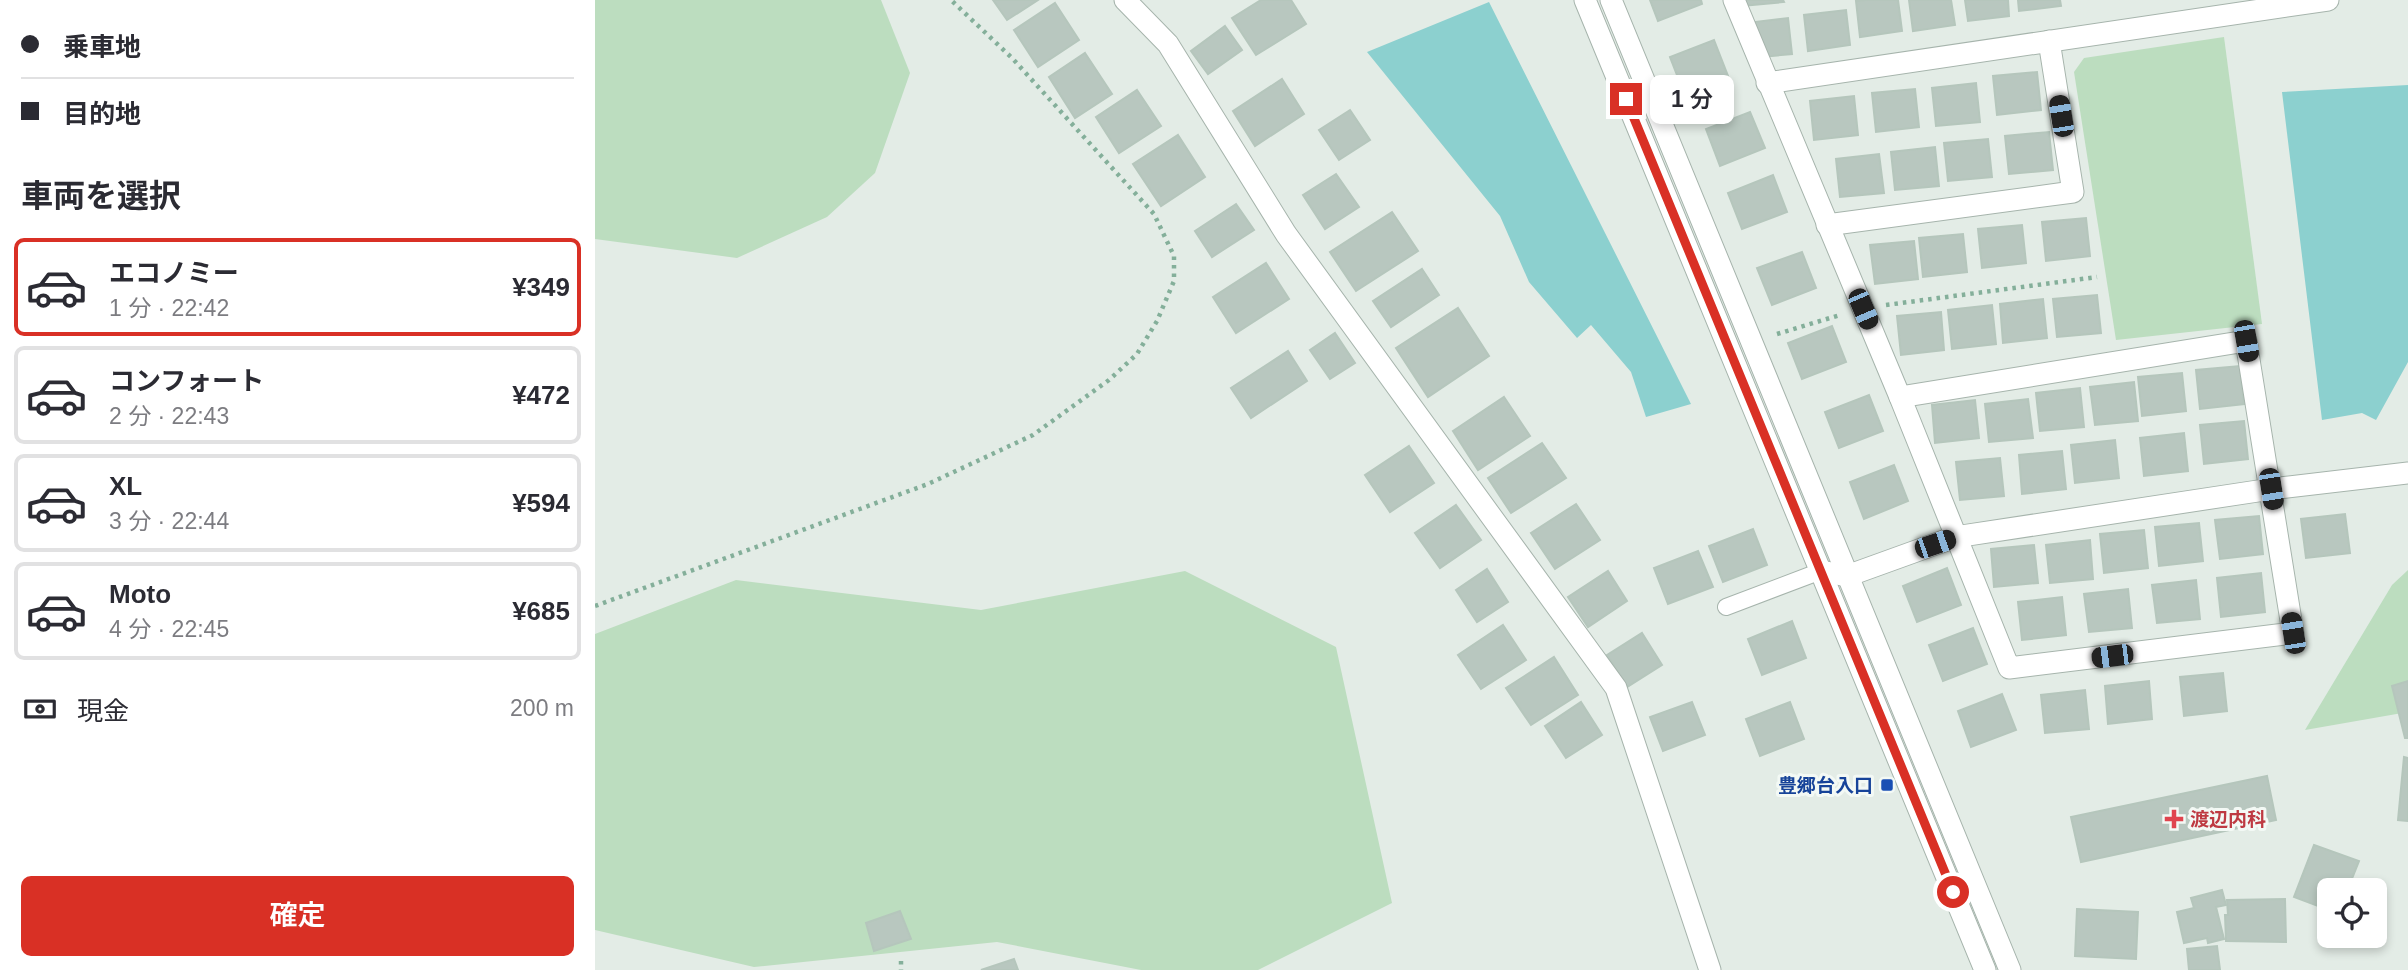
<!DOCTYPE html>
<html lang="ja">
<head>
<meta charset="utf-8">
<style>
	:root { --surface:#fff; --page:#f7f7f7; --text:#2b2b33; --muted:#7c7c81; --line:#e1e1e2; --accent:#d93025 }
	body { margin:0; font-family:Arial,"Noto Sans JP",sans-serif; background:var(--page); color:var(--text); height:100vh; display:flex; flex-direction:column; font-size:26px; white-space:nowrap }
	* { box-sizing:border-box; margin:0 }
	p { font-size:23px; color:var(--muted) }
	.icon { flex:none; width:38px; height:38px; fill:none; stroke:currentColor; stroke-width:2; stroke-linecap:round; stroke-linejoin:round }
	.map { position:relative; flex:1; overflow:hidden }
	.panel { display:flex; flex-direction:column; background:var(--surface); width:595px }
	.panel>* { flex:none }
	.top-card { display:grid; align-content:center; height:154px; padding:0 21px; background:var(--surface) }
	.controls { position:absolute; left:1722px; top:878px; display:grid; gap:14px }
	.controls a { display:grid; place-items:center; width:70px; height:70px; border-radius:10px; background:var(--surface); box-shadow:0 4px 10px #0003; font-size:35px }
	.end { position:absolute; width:32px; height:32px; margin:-16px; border:9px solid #d93025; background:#fff; box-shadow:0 0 0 4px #fff }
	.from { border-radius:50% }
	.bubble { position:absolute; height:49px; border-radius:10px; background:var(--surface); box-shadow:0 4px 10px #0003; font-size:23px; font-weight:600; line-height:49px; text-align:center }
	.car { position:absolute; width:21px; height:42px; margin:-21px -10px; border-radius:9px; box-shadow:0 0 5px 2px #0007; background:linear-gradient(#222 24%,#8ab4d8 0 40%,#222 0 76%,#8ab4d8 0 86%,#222 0) }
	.top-card b { display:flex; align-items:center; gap:24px; height:66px; font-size:26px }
	.top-card b+b { border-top:2px solid var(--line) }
	.top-card i { width:18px; height:18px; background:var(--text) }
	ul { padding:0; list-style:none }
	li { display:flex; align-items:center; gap:21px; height:98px; margin:0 14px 10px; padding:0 7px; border:4px solid var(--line); border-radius:10px }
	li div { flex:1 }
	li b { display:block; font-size:26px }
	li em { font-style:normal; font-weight:600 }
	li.current { border-color:var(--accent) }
	li>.icon { width:63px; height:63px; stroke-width:1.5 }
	h2 { padding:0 21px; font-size:32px; line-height:84px }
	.pay { display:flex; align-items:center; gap:18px; height:77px; padding:0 21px; font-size:26px }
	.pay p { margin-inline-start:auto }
	.action { display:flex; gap:14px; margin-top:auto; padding:14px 21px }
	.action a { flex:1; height:80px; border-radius:10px; background:var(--accent); color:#fff; font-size:28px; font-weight:600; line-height:80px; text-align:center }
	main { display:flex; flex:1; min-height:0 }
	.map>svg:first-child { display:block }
	.green { fill:#bcddbf }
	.water { fill:#8cd0cf }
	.building { fill:#b8c7bf; stroke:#b5c6bc; stroke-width:2 }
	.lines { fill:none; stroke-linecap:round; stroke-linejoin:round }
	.service-casing { stroke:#a6b4ac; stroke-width:18 }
	.minor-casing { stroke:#a6b4ac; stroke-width:23 }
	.tertiary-casing { stroke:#a6b4ac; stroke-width:23 }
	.path { stroke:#84af9a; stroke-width:4.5; stroke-dasharray:3.5 5; stroke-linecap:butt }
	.service { stroke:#fff; stroke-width:16 }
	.minor { stroke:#fff; stroke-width:21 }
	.tertiary { stroke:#fff; stroke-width:21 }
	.route { stroke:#d93025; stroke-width:9 }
	.transit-dot { fill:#1a4fb4; stroke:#f3f9f5; stroke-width:2.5 }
	.health-dot { fill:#e0444e; stroke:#f3f9f5; stroke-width:2.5 }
	.labels { text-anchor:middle; stroke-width:6; stroke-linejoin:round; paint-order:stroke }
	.transit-label { font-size:19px; font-weight:bold; fill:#164399; stroke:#f3f9f5; text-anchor:end }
	.health-label { font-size:19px; font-weight:bold; fill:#be3a42; stroke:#f3f9f5; text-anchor:start }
</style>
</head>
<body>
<main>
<section class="panel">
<div class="top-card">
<b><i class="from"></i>乗車地</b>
<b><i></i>目的地</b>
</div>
<h2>車両を選択</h2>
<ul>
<li class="current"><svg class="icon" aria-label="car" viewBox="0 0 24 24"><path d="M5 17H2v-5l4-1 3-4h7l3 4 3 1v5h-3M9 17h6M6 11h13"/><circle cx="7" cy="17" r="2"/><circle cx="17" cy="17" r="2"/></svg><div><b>エコノミー</b><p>1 分 · 22:42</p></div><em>¥349</em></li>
<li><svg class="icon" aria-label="car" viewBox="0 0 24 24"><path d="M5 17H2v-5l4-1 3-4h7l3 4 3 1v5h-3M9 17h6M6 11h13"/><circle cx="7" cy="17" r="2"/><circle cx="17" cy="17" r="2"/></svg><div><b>コンフォート</b><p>2 分 · 22:43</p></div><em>¥472</em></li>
<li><svg class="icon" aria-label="car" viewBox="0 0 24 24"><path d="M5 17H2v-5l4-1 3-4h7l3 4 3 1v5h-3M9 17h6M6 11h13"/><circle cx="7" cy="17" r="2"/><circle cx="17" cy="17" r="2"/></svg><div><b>XL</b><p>3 分 · 22:44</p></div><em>¥594</em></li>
<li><svg class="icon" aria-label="car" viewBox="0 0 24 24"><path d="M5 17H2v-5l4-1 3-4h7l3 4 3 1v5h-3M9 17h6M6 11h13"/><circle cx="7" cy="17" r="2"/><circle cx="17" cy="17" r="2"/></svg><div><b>Moto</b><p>4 分 · 22:45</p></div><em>¥685</em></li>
</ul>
<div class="pay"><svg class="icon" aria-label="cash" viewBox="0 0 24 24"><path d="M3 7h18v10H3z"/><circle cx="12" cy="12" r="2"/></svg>現金<p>200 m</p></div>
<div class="action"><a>確定</a></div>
</section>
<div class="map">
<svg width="1813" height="970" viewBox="0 0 1813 970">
	<rect width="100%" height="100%" fill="#e3ece6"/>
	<g class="green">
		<path d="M 0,0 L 286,0 L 315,73 L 280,173 L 232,217 L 142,258 L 0,239 Z"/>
		<path d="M 1629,37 L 1667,324 L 1521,340 L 1479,72 L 1489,58 Z"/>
		<path d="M 1813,570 L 1813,712 L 1710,730 L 1797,585 Z"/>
		<path d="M 590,571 L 741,647 L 797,903 L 663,970 L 546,970 L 402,942 L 159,967 L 0,930 L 0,634 L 141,580 L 386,610 Z"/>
	</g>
	<g class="water">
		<path d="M 894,2 L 1096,404 L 1051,417 L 1036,372 L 996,325 L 982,338 L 934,282 L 905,216 L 772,52 Z"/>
		<path d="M 1813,85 L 1813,362 L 1781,420 L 1767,413 L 1727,420 L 1687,92 Z"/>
	</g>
	<g class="building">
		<path d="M 398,0 L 443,0 L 412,20 Z"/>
		<path d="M 666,0 L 696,0 L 711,24 L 661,55 L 637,18 Z"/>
		<path d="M 1055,0 L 1106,0 L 1107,4 L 1063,21 Z"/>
		<path d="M 1146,0 L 1188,0 L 1189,2 L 1147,6 Z"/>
		<path d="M 1271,0 L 1303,0 L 1307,31 L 1265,37 L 1261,1 Z"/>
		<path d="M 1314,0 L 1356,0 L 1360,25 L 1318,31 Z"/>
		<path d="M 1370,0 L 1413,0 L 1414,16 L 1373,21 Z"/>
		<path d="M 1423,0 L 1465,0 L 1466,6 L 1424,11 Z"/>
		<path d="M 460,3 L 484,40 L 443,67 L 419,30 Z"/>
		<path d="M 1251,10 L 1255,45 L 1213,51 L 1209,15 Z"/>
		<path d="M 1193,18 L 1197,54 L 1156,58 L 1151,23 Z"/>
		<path d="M 630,26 L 647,50 L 613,74 L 596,51 Z"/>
		<path d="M 1119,40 L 1133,76 L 1089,93 L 1075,57 Z"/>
		<path d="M 490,53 L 517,94 L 480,118 L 454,77 Z"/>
		<path d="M 1442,72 L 1446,110 L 1402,115 L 1398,76 Z"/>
		<path d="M 687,79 L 709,114 L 660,146 L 638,111 Z"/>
		<path d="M 1381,83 L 1385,122 L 1341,126 L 1337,88 Z"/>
		<path d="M 1320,89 L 1324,127 L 1281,132 L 1277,93 Z"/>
		<path d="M 542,90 L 566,126 L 524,153 L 501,117 Z"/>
		<path d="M 1259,96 L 1263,135 L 1219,140 L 1215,101 Z"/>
		<path d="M 755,110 L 775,140 L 744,160 L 724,130 Z"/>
		<path d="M 1155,112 L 1170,148 L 1125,166 L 1111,129 Z"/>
		<path d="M 1454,132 L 1458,170 L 1414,174 L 1410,136 Z"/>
		<path d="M 583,135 L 610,177 L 566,206 L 538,164 Z"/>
		<path d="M 1393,139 L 1397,177 L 1353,181 L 1349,143 Z"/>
		<path d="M 1340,147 L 1344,186 L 1300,190 L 1296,152 Z"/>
		<path d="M 1284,154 L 1289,193 L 1245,197 L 1241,159 Z"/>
		<path d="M 741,174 L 764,207 L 730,229 L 708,195 Z"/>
		<path d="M 1178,175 L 1192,212 L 1147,229 L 1133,193 Z"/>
		<path d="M 641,204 L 659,230 L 617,257 L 600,231 Z"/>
		<path d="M 797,212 L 823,251 L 761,291 L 735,252 Z"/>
		<path d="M 1491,218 L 1495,256 L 1451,261 L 1447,222 Z"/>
		<path d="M 1427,225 L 1431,263 L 1387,268 L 1383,229 Z"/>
		<path d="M 1368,234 L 1372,272 L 1328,277 L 1324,238 Z"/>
		<path d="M 1319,241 L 1323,279 L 1280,284 L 1275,245 Z"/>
		<path d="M 1207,252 L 1221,288 L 1177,305 L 1162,268 Z"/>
		<path d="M 671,263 L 694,299 L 641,333 L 618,297 Z"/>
		<path d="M 827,269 L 844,295 L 796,327 L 778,301 Z"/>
		<path d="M 1502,295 L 1506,333 L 1462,337 L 1458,299 Z"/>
		<path d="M 1448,299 L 1452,338 L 1408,343 L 1405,304 Z"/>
		<path d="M 1397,305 L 1401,344 L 1357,349 L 1353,310 Z"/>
		<path d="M 863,308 L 894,356 L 833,397 L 801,348 Z"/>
		<path d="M 1346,312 L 1349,350 L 1306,355 L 1302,316 Z"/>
		<path d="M 1237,326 L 1251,362 L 1207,379 L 1193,343 Z"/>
		<path d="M 740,333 L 760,363 L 735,379 L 715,350 Z"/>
		<path d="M 693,351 L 712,381 L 656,418 L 636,388 Z"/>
		<path d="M 1645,366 L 1649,404 L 1605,409 L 1601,370 Z"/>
		<path d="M 1587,373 L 1591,411 L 1547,416 L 1543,377 Z"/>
		<path d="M 1539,382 L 1543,421 L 1500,425 L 1495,387 Z"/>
		<path d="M 1485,388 L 1489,427 L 1445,431 L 1441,393 Z"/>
		<path d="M 1274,395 L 1288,431 L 1244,448 L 1230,412 Z"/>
		<path d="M 909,397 L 935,436 L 883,470 L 858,431 Z"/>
		<path d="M 1433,399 L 1438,438 L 1394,442 L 1390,404 Z"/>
		<path d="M 1380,400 L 1384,438 L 1340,443 L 1337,405 Z"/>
		<path d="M 1649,421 L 1653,459 L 1609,464 L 1605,425 Z"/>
		<path d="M 1589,433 L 1593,471 L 1549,476 L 1545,438 Z"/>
		<path d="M 1520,440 L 1524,478 L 1480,483 L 1476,445 Z"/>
		<path d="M 947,443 L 971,478 L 916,513 L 893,478 Z"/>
		<path d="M 814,446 L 839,483 L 795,512 L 770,475 Z"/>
		<path d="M 1467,451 L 1471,489 L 1427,494 L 1424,455 Z"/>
		<path d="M 1405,458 L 1409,496 L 1365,500 L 1361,462 Z"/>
		<path d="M 1299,465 L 1313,501 L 1269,519 L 1255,482 Z"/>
		<path d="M 981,504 L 1005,540 L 960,569 L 936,533 Z"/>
		<path d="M 861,505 L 886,540 L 845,568 L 820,533 Z"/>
		<path d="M 1750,514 L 1755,553 L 1711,558 L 1706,519 Z"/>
		<path d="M 1664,516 L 1668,554 L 1625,559 L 1620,520 Z"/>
		<path d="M 1604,523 L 1608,561 L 1564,566 L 1560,527 Z"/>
		<path d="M 1158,529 L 1172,565 L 1128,582 L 1114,546 Z"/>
		<path d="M 1549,530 L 1553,568 L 1509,573 L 1505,534 Z"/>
		<path d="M 1495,540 L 1498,579 L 1455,583 L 1451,545 Z"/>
		<path d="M 1439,545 L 1443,583 L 1399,587 L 1396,549 Z"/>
		<path d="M 1103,551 L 1118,587 L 1073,604 L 1059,568 Z"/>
		<path d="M 1352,568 L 1366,605 L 1322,622 L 1308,586 Z"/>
		<path d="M 892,569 L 913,602 L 882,622 L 861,590 Z"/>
		<path d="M 1013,571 L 1032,601 L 993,627 L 973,597 Z"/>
		<path d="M 1666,573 L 1670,612 L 1626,617 L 1622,578 Z"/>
		<path d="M 1601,580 L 1605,619 L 1562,623 L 1557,585 Z"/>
		<path d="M 1533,589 L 1537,628 L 1494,632 L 1489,594 Z"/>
		<path d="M 1467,597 L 1471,635 L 1427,640 L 1423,602 Z"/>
		<path d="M 1197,621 L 1211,658 L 1167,675 L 1153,639 Z"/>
		<path d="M 908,625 L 931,660 L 886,689 L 863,655 Z"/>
		<path d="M 1378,628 L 1392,664 L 1348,681 L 1334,645 Z"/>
		<path d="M 1047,633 L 1067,665 L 1032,687 L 1012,655 Z"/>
		<path d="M 959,657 L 983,695 L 936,725 L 911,688 Z"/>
		<path d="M 1628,673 L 1632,711 L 1589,716 L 1585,677 Z"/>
		<path d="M 1554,681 L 1557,719 L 1513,724 L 1510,686 Z"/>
		<path d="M 1813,681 L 1813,738 L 1810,738 L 1797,686 Z"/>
		<path d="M 1490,690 L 1494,729 L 1450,733 L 1446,695 Z"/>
		<path d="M 1407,694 L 1421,730 L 1376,747 L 1363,711 Z"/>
		<path d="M 986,702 L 1007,735 L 971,758 L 950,726 Z"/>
		<path d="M 1097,702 L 1110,735 L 1068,751 L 1055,717 Z"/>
		<path d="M 1195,702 L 1209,739 L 1165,756 L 1151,719 Z"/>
		<path d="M 1809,757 L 1813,758 L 1813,821 L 1803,820 Z"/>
		<path d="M 1672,776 L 1681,820 L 1486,862 L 1476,817 Z"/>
		<path d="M 1719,845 L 1764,861 L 1752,891 L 1734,891 L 1734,910 L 1699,897 Z"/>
		<path d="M 1627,890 L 1631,905 L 1621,907 L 1629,939 L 1613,943 L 1612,938 L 1589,943 L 1582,912 L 1599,908 L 1596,898 Z"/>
		<path d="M 1690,899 L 1691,942 L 1631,941 L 1630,915 L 1633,915 L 1632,900 Z"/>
		<path d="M 1482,909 L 1543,912 L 1541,959 L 1480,956 Z"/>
		<path d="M 305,911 L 316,939 L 279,951 L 271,923 Z"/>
		<path d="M 1622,946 L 1625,970 L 1594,970 L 1592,949 Z"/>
		<path d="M 419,959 L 423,970 L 386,970 Z"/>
	</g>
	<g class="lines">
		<defs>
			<path id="service" d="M 1131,607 L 1226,571"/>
			<g id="minor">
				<path d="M 530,0 L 573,44 L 691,234 L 1021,688 L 1115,970"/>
				<path d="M 1139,0 L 1305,397"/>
				<path d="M 1172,83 L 1733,0"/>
				<path d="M 1232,225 L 1478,192 L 1454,41"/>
				<path d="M 1651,341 L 1698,633 L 1414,668 L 1305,397 Z"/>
				<path d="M 1226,571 L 1252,576 L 1360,537 L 1676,489 L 1813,473"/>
			</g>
			<g id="tertiary">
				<path d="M 990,0 L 1390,970"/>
				<path d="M 1016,0 L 1415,970"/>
			</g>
		</defs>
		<use href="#service" class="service-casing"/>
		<use href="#minor" class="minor-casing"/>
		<use href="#tertiary" class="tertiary-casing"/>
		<g class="path">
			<path d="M 1291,305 L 1502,277"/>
			<path d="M 1182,334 L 1245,315"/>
			<path d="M 0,606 L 333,484 L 438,435 L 514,380 L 542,354 L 562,321 L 579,281 L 579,256 L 559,214 L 417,58 L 356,0"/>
			<path d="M 306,961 L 306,970"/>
		</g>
		<use href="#service" class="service"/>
		<use href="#minor" class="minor"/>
		<use href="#tertiary" class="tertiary"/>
	</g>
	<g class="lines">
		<path class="route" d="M 1031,99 L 1358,892"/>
	</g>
	<rect class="transit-dot" x="1285" y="778" width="14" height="14" rx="3.5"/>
	<path class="health-dot" d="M1575.5 808.5h7v7h7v7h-7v7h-7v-7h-7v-7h7z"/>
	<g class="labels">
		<g class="transit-label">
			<text x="1278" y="792">豊郷台入口</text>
		</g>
		<g class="health-label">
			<text x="1595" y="826">渡辺内科</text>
		</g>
	</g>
</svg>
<div class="controls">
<a><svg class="icon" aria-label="locate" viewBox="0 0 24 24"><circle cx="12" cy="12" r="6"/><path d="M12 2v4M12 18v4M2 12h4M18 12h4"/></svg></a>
</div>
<i class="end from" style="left:1358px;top:892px"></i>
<i class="end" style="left:1031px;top:99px"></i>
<div class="bubble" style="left:1055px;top:75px;width:84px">1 分</div>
<i class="car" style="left:1466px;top:116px;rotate:351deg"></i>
<i class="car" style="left:1268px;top:309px;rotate:157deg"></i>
<i class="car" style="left:1651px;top:341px;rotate:170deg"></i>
<i class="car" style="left:1676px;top:489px;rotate:171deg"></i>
<i class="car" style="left:1340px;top:544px;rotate:71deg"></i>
<i class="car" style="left:1698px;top:633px;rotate:351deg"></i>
<i class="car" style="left:1517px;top:656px;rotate:263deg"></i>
</div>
</main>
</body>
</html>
